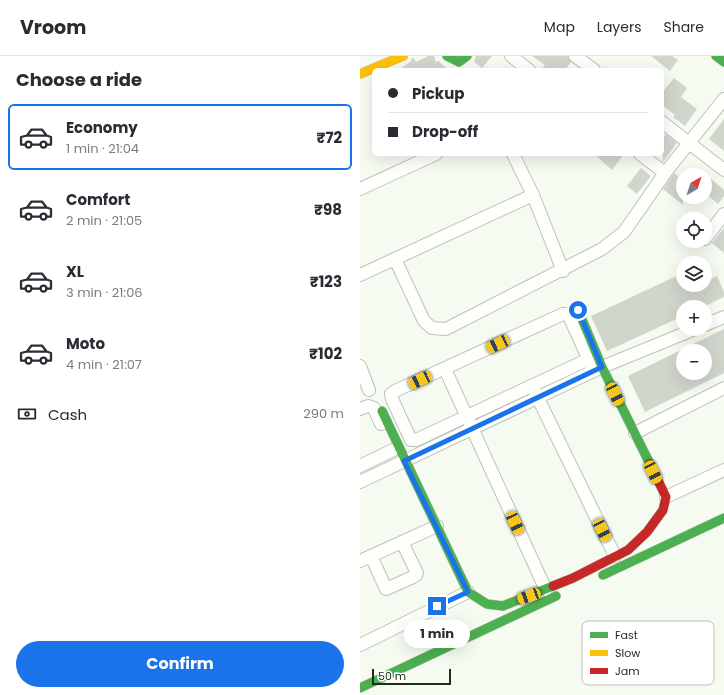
<!DOCTYPE html>
<html lang="en">
<head>
<meta charset="utf-8">
<style>
	:root { --surface:#fff; --page:#f2f2f3; --text:#2b2b33; --muted:#7c7c81; --line:#e1e1e2; --accent:#1a73e8 }
	body { margin:0; font-family:Poppins,sans-serif; background:var(--page); color:var(--text); height:100vh; display:flex; flex-direction:column; font-size:15px; white-space:nowrap }
	* { box-sizing:border-box; margin:0 }
	p { font-size:13px; color:var(--muted) }
	.icon { flex:none; width:22px; height:22px; fill:none; stroke:currentColor; stroke-width:2; stroke-linecap:round; stroke-linejoin:round }
	.map { position:relative; flex:1; overflow:hidden }
	.panel { display:flex; flex-direction:column; background:var(--surface); width:360px }
	.panel>* { flex:none }
	.banner { position:absolute; left:12px; top:12px; width:292px; height:88px; border-radius:6px; box-shadow:0 4px 16px #0002; display:grid; align-content:center; height:88px; padding:0 16px; background:var(--surface) }
	.needle { width:26px; rotate:39deg }
	.tools { position:absolute; left:316px; top:112px; display:grid; gap:8px }
	.tools a { display:grid; place-items:center; width:36px; height:36px; border-radius:50%; background:var(--surface); box-shadow:0 4px 16px #0002; font-size:20px }
	.scale { position:absolute; left:12px; bottom:10px; width:79px; box-sizing:border-box; padding-left:4px; border:2px solid #252a21; border-top:0; font-size:11px; line-height:14px; white-space:nowrap; color:#252a21; -webkit-text-stroke:3px #fff; paint-order:stroke }
	.end { position:absolute; width:18px; height:18px; margin:-9px; border:5px solid #1a73e8; background:#fff; box-shadow:0 0 0 2px #fff }
	.from { border-radius:50% }
	.bubble { position:absolute; height:28px; border-radius:14px; background:var(--surface); box-shadow:0 4px 16px #0002; font-size:13px; font-weight:700; line-height:28px; text-align:center }
	.car { position:absolute; width:12px; height:24px; margin:-12px -6px; border-radius:5px; box-shadow:0 0 3px 1px #0007; background:linear-gradient(#f5c518 24%,#345 0 40%,#f5c518 0 76%,#345 0 86%,#f5c518 0) }
	.banner b { display:flex; align-items:center; gap:14px; height:38px; font-size:15px }
	.banner b+b { border-top:1px solid var(--line) }
	.banner i { width:10px; height:10px; background:var(--text) }
	ul { padding:0; list-style:none }
	li { display:flex; align-items:center; gap:12px; height:66px; margin:0 8px 6px; padding:0 8px; border:2px solid transparent; border-radius:6px }
	li div { flex:1 }
	li b { display:block; font-size:15px }
	li em { font-style:normal; font-weight:700 }
	li.current { border-color:var(--accent) }
	li>.icon { width:36px; height:36px; stroke-width:1.5 }
	h2 { padding:0 16px; font-size:18px; line-height:48px }
	.pay { display:flex; align-items:center; gap:10px; height:44px; padding:0 16px; font-size:15px }
	.pay p { margin-inline-start:auto }
	.cta { display:flex; gap:8px; margin-top:auto; padding:8px 16px }
	.cta a { flex:1; height:46px; border-radius:24px; background:var(--accent); color:#fff; font-size:16px; font-weight:700; line-height:46px; text-align:center }
	header { display:flex; align-items:center; gap:24px; box-sizing:border-box; height:56px; padding:0 20px; background:var(--surface); border-bottom:1px solid var(--line) }
	header strong { font-size:19px }
	nav { display:flex; gap:22px; margin-inline-start:auto; font-size:14px }
	main { display:flex; flex:1; min-height:0 }
	.map>svg:first-child { display:block }
	.building { fill:#d1d6cd; fill-rule:evenodd }
	.lines { fill:none; stroke-linecap:round; stroke-linejoin:round }
	.street-casing { stroke:#bdc2b9; stroke-width:14 }
	.fast-casing { stroke:#bdc2b9; stroke-width:10 }
	.slow-casing { stroke:#bdc2b9; stroke-width:10 }
	.jam-casing { stroke:#bdc2b9; stroke-width:10 }
	.street { stroke:#fefefd; stroke-width:12 }
	.fast { stroke:#4caf50; stroke-width:9 }
	.slow { stroke:#ffc107; stroke-width:9 }
	.jam { stroke:#c62828; stroke-width:9 }
	.route { stroke:#1a73e8; stroke-width:5 }
	.key { fill:#fff; stroke:#bebfbc; stroke-width:1 }
	.key-label { font-size:11px; fill:#252a21 }
</style>
</head>
<body>
<header>
<strong>Vroom</strong>
<nav><a>Map</a><a>Layers</a><a>Share</a></nav>
</header>
<main>
<section class="panel">
<h2>Choose a ride</h2>
<ul>
<li class="current"><svg class="icon" aria-label="car" viewBox="0 0 24 24"><path d="M5 17H2v-5l4-1 3-4h7l3 4 3 1v5h-3M9 17h6M6 11h13"/><circle cx="7" cy="17" r="2"/><circle cx="17" cy="17" r="2"/></svg><div><b>Economy</b><p>1 min · 21:04</p></div><em>₹72</em></li>
<li><svg class="icon" aria-label="car" viewBox="0 0 24 24"><path d="M5 17H2v-5l4-1 3-4h7l3 4 3 1v5h-3M9 17h6M6 11h13"/><circle cx="7" cy="17" r="2"/><circle cx="17" cy="17" r="2"/></svg><div><b>Comfort</b><p>2 min · 21:05</p></div><em>₹98</em></li>
<li><svg class="icon" aria-label="car" viewBox="0 0 24 24"><path d="M5 17H2v-5l4-1 3-4h7l3 4 3 1v5h-3M9 17h6M6 11h13"/><circle cx="7" cy="17" r="2"/><circle cx="17" cy="17" r="2"/></svg><div><b>XL</b><p>3 min · 21:06</p></div><em>₹123</em></li>
<li><svg class="icon" aria-label="car" viewBox="0 0 24 24"><path d="M5 17H2v-5l4-1 3-4h7l3 4 3 1v5h-3M9 17h6M6 11h13"/><circle cx="7" cy="17" r="2"/><circle cx="17" cy="17" r="2"/></svg><div><b>Moto</b><p>4 min · 21:07</p></div><em>₹102</em></li>
</ul>
<div class="pay"><svg class="icon" aria-label="cash" viewBox="0 0 24 24"><path d="M3 7h18v10H3z"/><circle cx="12" cy="12" r="2"/></svg>Cash<p>290 m</p></div>
<div class="cta"><a>Confirm</a></div>
</section>
<div class="map">
<svg width="364" height="639" viewBox="0 0 364 639">
	<rect width="100%" height="100%" fill="#f6fbf1"/>
	<g class="building">
		<path d="M 68,0 L 74,0 L 76,6 L 79,5 L 88,14 L 39,14 L 50,6 L 53,1 L 56,6 Z"/>
		<path d="M 116,0 L 132,0 L 122,12 L 114,6 Z"/>
		<path d="M 172,0 L 208,0 L 211,6 L 205,14 L 181,14 L 185,9 Z"/>
		<path d="M 291,0 L 312,0 L 318,4 L 310,15 Z"/>
		<path d="M 314,22 L 327,32 L 321,41 L 337,53 L 325,70 L 313,61 L 315,59 L 302,49 L 302,37 Z"/>
		<path d="M 364,63 L 364,95 L 349,83 Z"/>
		<path d="M 306,78 L 317,87 L 303,106 L 302,83 Z"/>
		<path d="M 234,98 L 264,98 L 252,114 Z"/>
		<path d="M 281,112 L 291,120 L 277,138 L 267,130 Z"/>
		<path d="M 314,117 L 323,124 L 323,149 L 303,133 Z"/>
		<path d="M 351,123 L 364,134 L 364,140 L 358,148 L 345,137 L 345,130 Z"/>
		<path d="M 364,172 L 364,197 L 352,187 Z"/>
		<path d="M 323,217 L 323,229 L 345,229 L 345,226 L 357,220 L 364,236 L 364,241 L 343,251 L 323,251 L 323,260 L 247,295 L 231,260 Z"/>
		<path d="M 364,273 L 364,317 L 285,356 L 268,320 ZM 323,295 L 345,295 L 345,317 L 323,317 Z"/>
	</g>
	<g class="lines">
		<defs>
			<g id="street">
				<path d="M 151,0 L 169,14"/>
				<path d="M 215,0 L 234,14"/>
				<path d="M 302,66 L 364,114"/>
				<path d="M 153,98 L 173,139 L 203,215"/>
				<path d="M 280,98 L 305,117"/>
				<path d="M 0,133 L 76,98"/>
				<path d="M 345,183 L 364,158"/>
				<path d="M 35,203 L 64,265 L 72,272 L 86,273 L 242,193 L 264,176 L 305,117 L 364,43"/>
				<path d="M 0,219 L 173,139"/>
				<path d="M 345,269 L 364,261"/>
				<path d="M 229,303 L 56,384 L 51,384 L 32,343 L 31,338 L 35,335 L 203,258 L 207,258 L 209,260 L 234,315"/>
				<path d="M 0,310 L 9,334"/>
				<path d="M 85,313 L 186,534"/>
				<path d="M 174,334 L 255,500"/>
				<path d="M 0,353 L 8,350 L 14,352 L 21,368"/>
				<path d="M 275,377 L 364,332"/>
				<path d="M 0,410 L 33,394"/>
				<path d="M 0,426 L 242,311 L 335,273"/>
				<path d="M 306,441 L 364,414"/>
				<path d="M 11,500 L 26,533 L 53,521 L 56,519 L 57,517 L 42,486"/>
				<path d="M 0,505 L 77,470"/>
				<path d="M 0,589 L 108,536"/>
			</g>
			<g id="fast">
				<path d="M 87,0 L 99,6 L 107,0"/>
				<path d="M 356,0 L 364,6"/>
				<path d="M 218,254 L 242,311 L 290,408"/>
				<path d="M 22,355 L 108,536 L 127,548 L 143,550 L 193,530"/>
				<path d="M 243,519 L 364,462"/>
				<path d="M 0,632 L 196,540"/>
			</g>
			<path id="slow" d="M 0,18 L 43,0"/>
			<path id="jam" d="M 193,530 L 213,522 L 268,494 L 287,476 L 303,454 L 306,441 L 290,408"/>
		</defs>
		<use href="#street" class="street-casing"/>
		<use href="#fast" class="fast-casing"/>
		<use href="#slow" class="slow-casing"/>
		<use href="#jam" class="jam-casing"/>
		<use href="#street" class="street"/>
		<use href="#fast" class="fast"/>
		<use href="#slow" class="slow"/>
		<use href="#jam" class="jam"/>
	</g>
	<g class="lines">
		<path class="route" d="M 77,550 L 108,536 L 44,405 L 242,311 L 218,254"/>
	</g>
	<rect x="222" y="565" width="132" height="64" rx="6" class="key"/>
	<rect x="230" y="576" width="18" height="6" fill="#4caf50"/>
	<rect x="230" y="594" width="18" height="6" fill="#ffc107"/>
	<rect x="230" y="612" width="18" height="6" fill="#c62828"/>
	<g class="key-label">
		<text x="255" y="583">Fast</text>
		<text x="255" y="601">Slow</text>
		<text x="255" y="619">Jam</text>
	</g>
</svg>
<div class="tools">
<a><svg class="needle" viewBox="-14 -14 28 28"><path d="M0-13l5 13h-10z" fill="#e53935"/><path d="M0 13l5-13h-10z" fill="#7c7c81"/></svg></a>
<a><svg class="icon" aria-label="locate" viewBox="0 0 24 24"><circle cx="12" cy="12" r="6"/><path d="M12 2v4M12 18v4M2 12h4M18 12h4"/></svg></a>
<a><svg class="icon" aria-label="layers" viewBox="0 0 24 24"><path d="M12 4l9 5-9 5-9-5zM3 14l9 5 9-5"/></svg></a>
<a>+</a>
<a>−</a>
</div>
<div class="scale">50 m</div>
<i class="end from" style="left:218px;top:254px"></i>
<i class="end" style="left:77px;top:550px"></i>
<div class="bubble" style="left:44px;top:564px;width:66px">1 min</div>
<i class="car" style="left:138px;top:288px;rotate:245deg"></i>
<i class="car" style="left:60px;top:324px;rotate:245deg"></i>
<i class="car" style="left:255px;top:338px;rotate:154deg"></i>
<i class="car" style="left:293px;top:416px;rotate:154deg"></i>
<i class="car" style="left:155px;top:467px;rotate:155deg"></i>
<i class="car" style="left:242px;top:474px;rotate:154deg"></i>
<i class="car" style="left:169px;top:540px;rotate:250deg"></i>
<div class="banner">
<b><i class="from"></i>Pickup</b>
<b><i></i>Drop-off</b>
</div>
</div>
</main>
</body>
</html>
